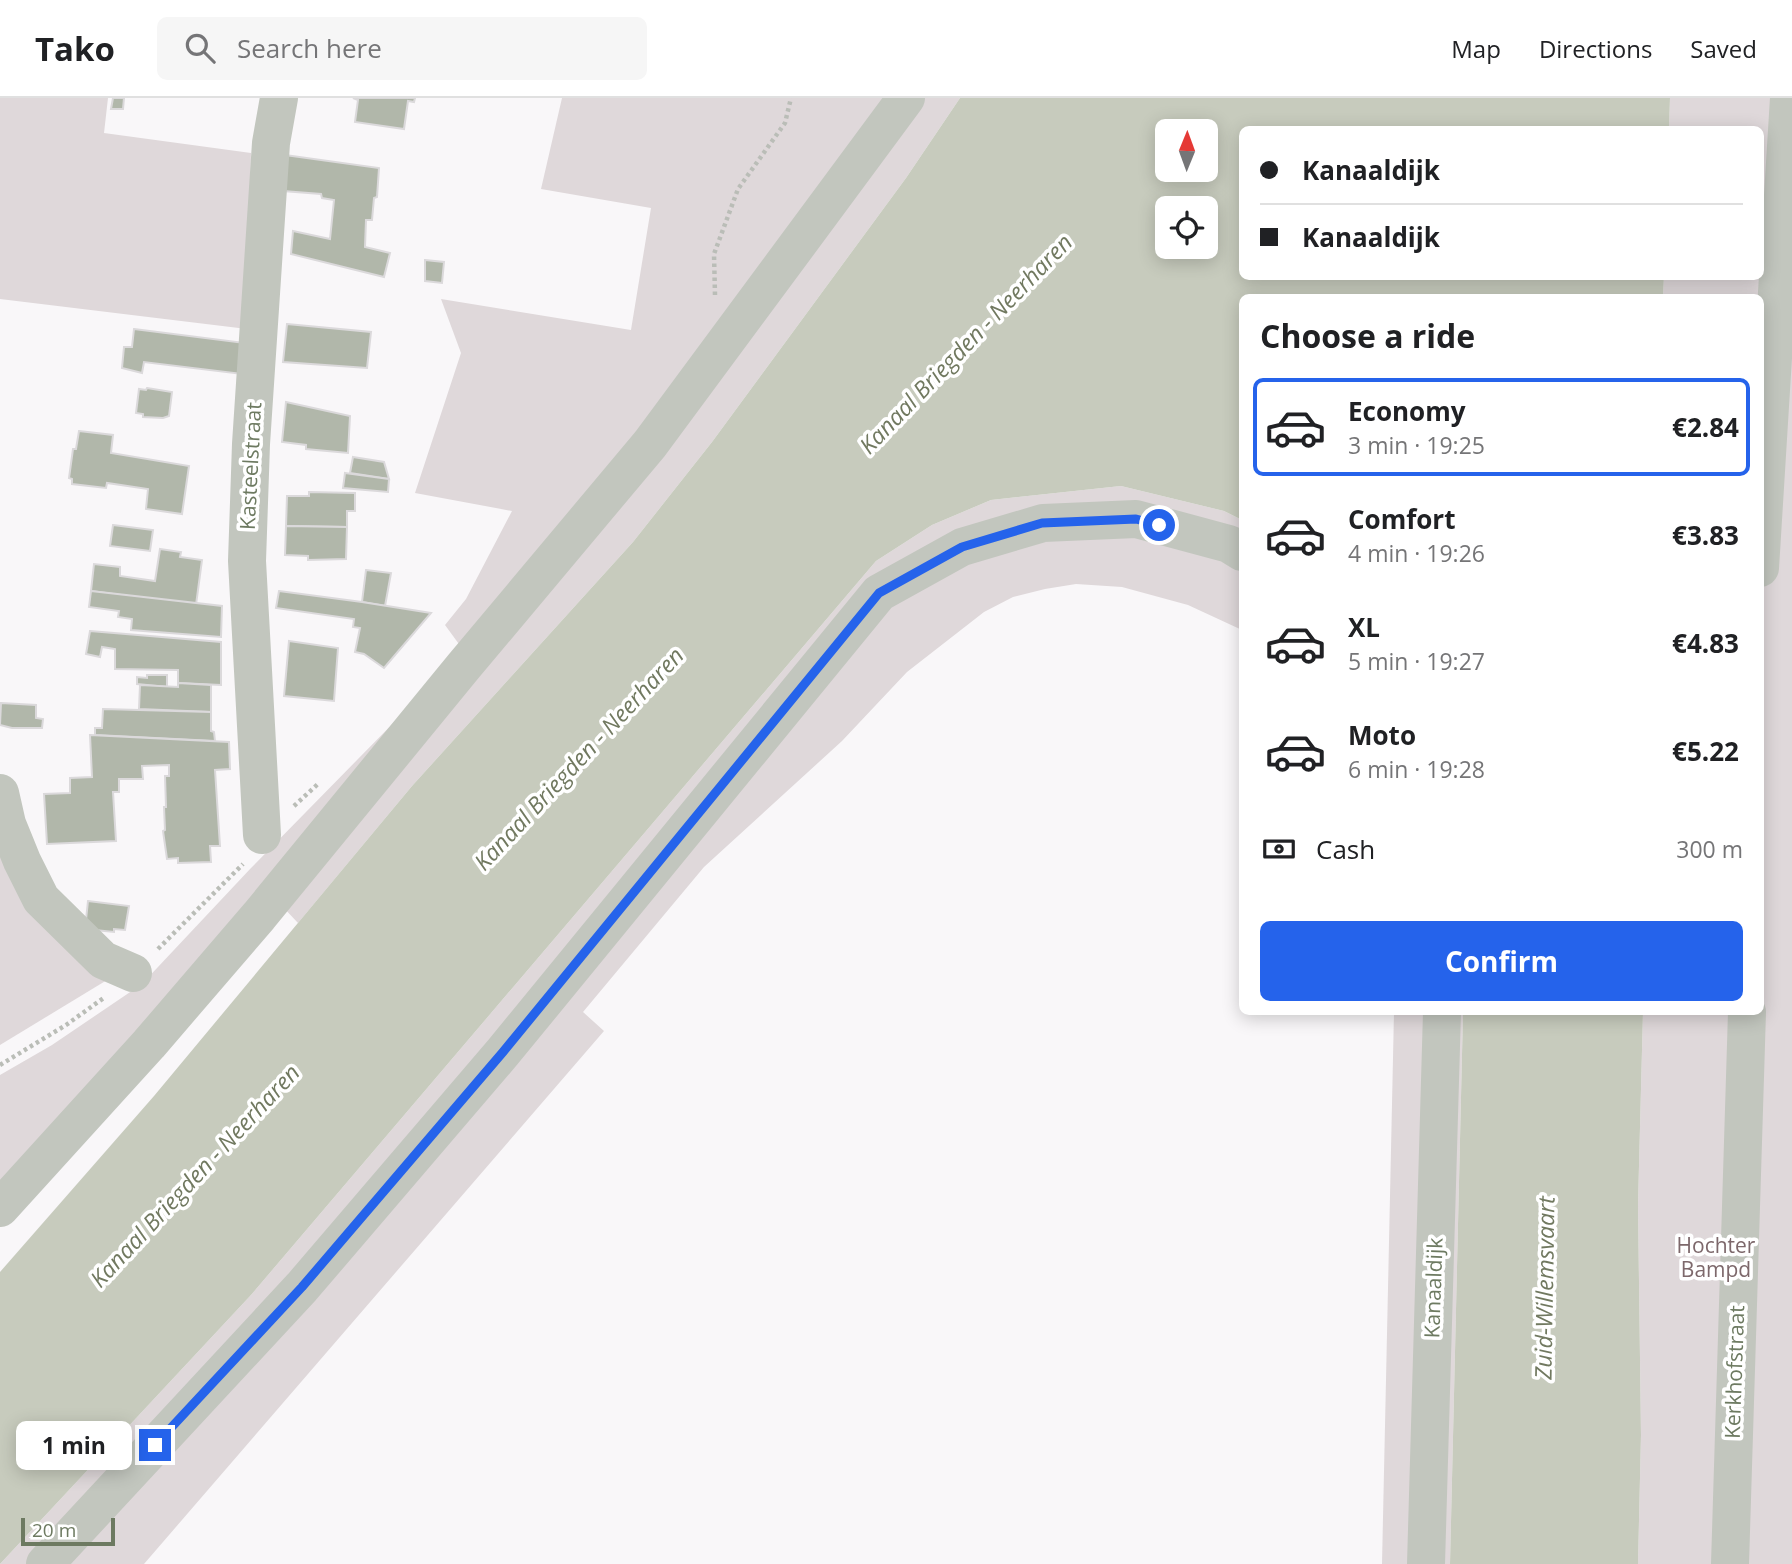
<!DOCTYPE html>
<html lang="en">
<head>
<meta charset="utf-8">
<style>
	:root { --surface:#fff; --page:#f6f6f6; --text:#202124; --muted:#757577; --line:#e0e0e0; --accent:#2563eb }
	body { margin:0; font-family:"Open Sans",sans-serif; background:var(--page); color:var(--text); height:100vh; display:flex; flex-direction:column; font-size:26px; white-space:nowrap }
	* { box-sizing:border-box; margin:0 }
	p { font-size:23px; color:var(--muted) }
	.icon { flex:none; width:38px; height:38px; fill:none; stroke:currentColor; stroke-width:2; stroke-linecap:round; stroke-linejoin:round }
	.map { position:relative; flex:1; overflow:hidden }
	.sheet { position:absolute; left:1239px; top:196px; width:525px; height:721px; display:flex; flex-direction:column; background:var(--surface); border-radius:10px; box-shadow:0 4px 18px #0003 }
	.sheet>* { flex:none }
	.guide { position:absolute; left:1239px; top:28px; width:525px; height:154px; border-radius:10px; box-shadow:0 4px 18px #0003; display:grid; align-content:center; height:154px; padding:0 21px; background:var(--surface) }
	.needle { width:46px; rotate:1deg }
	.fabs { position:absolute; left:1155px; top:21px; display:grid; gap:14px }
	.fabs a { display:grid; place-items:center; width:63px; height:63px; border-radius:10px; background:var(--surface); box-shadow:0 4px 18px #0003; font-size:35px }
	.scale { position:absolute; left:21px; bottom:18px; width:94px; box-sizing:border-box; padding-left:7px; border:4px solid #6d7a61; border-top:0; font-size:19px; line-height:24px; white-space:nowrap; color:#6d7a61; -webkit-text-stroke:5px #fff; paint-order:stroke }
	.end { position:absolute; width:32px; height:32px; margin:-16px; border:9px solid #2563eb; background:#fff; box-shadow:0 0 0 4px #fff }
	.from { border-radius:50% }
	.bubble { position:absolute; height:49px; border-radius:10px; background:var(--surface); box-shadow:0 4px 18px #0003; font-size:23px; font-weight:700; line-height:49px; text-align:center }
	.guide b { display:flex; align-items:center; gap:24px; height:66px; font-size:26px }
	.guide b+b { border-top:2px solid var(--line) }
	.guide i { width:18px; height:18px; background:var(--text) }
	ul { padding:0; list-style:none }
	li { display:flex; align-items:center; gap:21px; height:98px; margin:0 14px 10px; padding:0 7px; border:4px solid transparent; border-radius:10px }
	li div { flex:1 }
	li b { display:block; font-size:26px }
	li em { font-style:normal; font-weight:700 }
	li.on { border-color:var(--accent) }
	li>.icon { width:63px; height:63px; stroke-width:1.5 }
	h2 { padding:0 21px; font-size:32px; line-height:84px }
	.pay { display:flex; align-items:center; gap:18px; height:77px; padding:0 21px; font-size:26px }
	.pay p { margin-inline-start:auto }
	.button { display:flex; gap:14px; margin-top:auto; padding:14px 21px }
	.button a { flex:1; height:80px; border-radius:10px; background:var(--accent); color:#fff; font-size:28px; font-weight:700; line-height:80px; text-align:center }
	header { display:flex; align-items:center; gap:42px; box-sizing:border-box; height:98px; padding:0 35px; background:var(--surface); border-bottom:2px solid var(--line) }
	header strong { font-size:33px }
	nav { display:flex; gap:38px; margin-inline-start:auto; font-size:24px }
	.search { width:490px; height:63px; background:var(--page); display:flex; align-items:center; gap:18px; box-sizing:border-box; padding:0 24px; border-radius:10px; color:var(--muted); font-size:26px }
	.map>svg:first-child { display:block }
	.green { fill:#dfd8da }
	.water { fill:#c7cbbd; fill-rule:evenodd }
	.building { fill:#b1b7aa; stroke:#dbd9db; stroke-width:2 }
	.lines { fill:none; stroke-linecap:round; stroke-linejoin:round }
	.path { stroke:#babdb7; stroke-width:4.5; stroke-dasharray:3.5 3.5; stroke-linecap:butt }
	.minor { stroke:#c2c6be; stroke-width:38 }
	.route { stroke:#2563eb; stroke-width:9 }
	.labels { text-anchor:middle; stroke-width:7; stroke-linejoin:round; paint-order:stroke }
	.street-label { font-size:21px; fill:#6d7a61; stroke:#fff }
	.park-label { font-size:21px; fill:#7d686b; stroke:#fff }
	.water-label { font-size:23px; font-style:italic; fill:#717960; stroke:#fff }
</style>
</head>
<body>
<header>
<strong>Tako</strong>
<div class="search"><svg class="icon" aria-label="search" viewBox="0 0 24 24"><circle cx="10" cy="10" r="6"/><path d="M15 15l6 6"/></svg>Search here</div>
<nav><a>Map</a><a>Directions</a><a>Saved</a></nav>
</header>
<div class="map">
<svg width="1792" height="1466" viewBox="0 0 1792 1466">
	<rect width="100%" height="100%" fill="#f9f7f9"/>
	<g class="green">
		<path d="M 0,0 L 108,0 L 104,35 L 251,55 L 247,231 L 0,201 Z"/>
		<path d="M 562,0 L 960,0 L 906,80 L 712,344 L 633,444 L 412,688 L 298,825 L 267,792 L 0,1083 L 0,977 L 52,947 L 142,886 L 251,770 L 464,553 L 445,527 L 466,501 L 512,413 L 415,395 L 461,255 L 441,201 L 631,232 L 651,110 L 541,91 Z"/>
		<path d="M 1670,0 L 1792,0 L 1792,1466 L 1638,1466 L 1641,1337 L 1638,1107 L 1643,914 L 1760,914 L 1760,200 L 1663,199 L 1664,179 L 1760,178 L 1760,32 L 1669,31 Z"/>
		<path d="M 1121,388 L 1224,413 L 1242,422 L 1242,532 L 1188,507 L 1122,489 L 1076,486 L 1045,491 L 1013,499 L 984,514 L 907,574 L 842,643 L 704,769 L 583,914 L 604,933 L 144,1466 L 0,1466 L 251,1197 L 876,463 L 932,427 L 991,402 Z"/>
		<path d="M 0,730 L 112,879 L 0,947 Z"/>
		<path d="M 1394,914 L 1463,914 L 1450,1466 L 1382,1466 Z"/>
	</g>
	<g class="water">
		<path d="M 960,0 L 1670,0 L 1669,31 L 1242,32 L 1242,178 L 1664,178 L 1663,199 L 1242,200 L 1242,422 L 1224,413 L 1121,388 L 991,402 L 932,427 L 876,463 L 251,1197 L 0,1466 L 0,1174 L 154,998 L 412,688 L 633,444 L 712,344 L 906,80 ZM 1167,33 L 1206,33 L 1206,72 L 1167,72 ZM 1167,110 L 1206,110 L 1206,149 L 1167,149 Z"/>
		<path d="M 1463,914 L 1643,914 L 1638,1107 L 1641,1337 L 1638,1466 L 1450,1466 Z"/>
	</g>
	<g class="building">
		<path d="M 113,0 L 124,0 L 123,11 L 111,11 Z"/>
		<path d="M 353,0 L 415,0 L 414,4 L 408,3 L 404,31 L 355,24 L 358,2 Z"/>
		<path d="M 285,57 L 379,70 L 377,99 L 374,100 L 372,122 L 366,122 L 365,149 L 390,155 L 384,179 L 291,156 L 293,133 L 330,141 L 334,102 L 322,100 L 321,96 L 283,93 Z"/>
		<path d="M 425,162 L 444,164 L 442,185 L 425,183 Z"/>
		<path d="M 287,226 L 371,234 L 367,270 L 283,264 Z"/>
		<path d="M 134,231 L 245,245 L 242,276 L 144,264 L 142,275 L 122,270 L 124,249 L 132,249 Z"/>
		<path d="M 147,290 L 172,294 L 169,318 L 163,320 L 143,319 L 143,316 L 136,315 L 139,291 L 146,292 Z"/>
		<path d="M 286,304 L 350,318 L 348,355 L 306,351 L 306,347 L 282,344 Z"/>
		<path d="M 79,333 L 113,337 L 111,355 L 189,368 L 182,416 L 146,411 L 148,391 L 107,385 L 106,390 L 72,386 L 72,381 L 69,380 L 73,351 L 76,351 Z"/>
		<path d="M 353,359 L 384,364 L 389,381 L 350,375 Z"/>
		<path d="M 345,375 L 389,381 L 388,394 L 343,390 Z"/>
		<path d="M 309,394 L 355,395 L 355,413 L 347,413 L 347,429 L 286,428 L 287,398 L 309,398 Z"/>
		<path d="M 113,427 L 153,432 L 150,453 L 110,448 Z"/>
		<path d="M 286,428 L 347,429 L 346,461 L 308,462 L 308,458 L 285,457 Z"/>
		<path d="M 160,451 L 181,454 L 180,459 L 202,462 L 196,507 L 91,493 L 94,466 L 120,469 L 120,478 L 155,483 Z"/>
		<path d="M 366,472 L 391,475 L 385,508 L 362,504 Z"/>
		<path d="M 91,493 L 222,508 L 221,539 L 131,532 L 132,521 L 118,519 L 119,513 L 89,509 Z"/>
		<path d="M 279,493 L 362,504 L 431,515 L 384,570 L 364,556 L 355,554 L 360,530 L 353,529 L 354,521 L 276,510 Z"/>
		<path d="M 90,533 L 221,544 L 221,587 L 178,585 L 178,572 L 115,571 L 115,551 L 102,549 L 100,559 L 86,556 Z"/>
		<path d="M 289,543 L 338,550 L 334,603 L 284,598 Z"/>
		<path d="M 147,577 L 167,577 L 167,589 L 137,586 L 137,579 L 147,580 Z"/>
		<path d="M 178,585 L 211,587 L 211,614 L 139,611 L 140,587 L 178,589 Z"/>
		<path d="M 1,605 L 36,607 L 36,620 L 43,621 L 42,630 L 12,630 L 0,627 Z"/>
		<path d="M 103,611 L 211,614 L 211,633 L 214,634 L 215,643 L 95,637 L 95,630 L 102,630 Z"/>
		<path d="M 90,637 L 229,644 L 230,671 L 215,672 L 220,748 L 210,748 L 211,764 L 178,765 L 178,760 L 167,761 L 163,733 L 165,732 L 164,709 L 166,709 L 165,678 L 169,678 L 169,667 L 142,668 L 143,681 L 119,681 L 119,694 L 113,694 L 116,743 L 47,746 L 44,696 L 70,695 L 70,680 L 92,679 Z"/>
		<path d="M 88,803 L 129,808 L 125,832 L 114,831 L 114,834 L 85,831 Z"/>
	</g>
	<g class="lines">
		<g class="path">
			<path d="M 715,197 L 714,156 L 738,91 L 785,25 L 791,0"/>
			<path d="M 294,708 L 319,685"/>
			<path d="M 158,851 L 243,766"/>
			<path d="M 0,967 L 66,927 L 105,899"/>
		</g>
		<g class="minor">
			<path d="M 1760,470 L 1789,0"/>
			<path d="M 0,695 L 7,726 L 22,763 L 41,801 L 103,862 L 133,875"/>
			<path d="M 262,737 L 247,463 L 251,346 L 271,45 L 279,0"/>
			<path d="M 0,1110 L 149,946 L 259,818 L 463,569 L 650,346 L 906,0"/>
			<path d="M 45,1466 L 302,1189 L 503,954 L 879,495 L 962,449 L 1043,425 L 1136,421 L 1229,446 L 1242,454"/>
			<path d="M 1426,1466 L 1442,914"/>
			<path d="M 1730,1466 L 1747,914"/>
		</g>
	</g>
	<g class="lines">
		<path class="route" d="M 155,1347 L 302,1189 L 503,954 L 879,495 L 962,449 L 1042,425 L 1136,421 L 1159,427"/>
	</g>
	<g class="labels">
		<g class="street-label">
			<text transform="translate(251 368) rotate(-87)" y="7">Kasteelstraat</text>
			<text transform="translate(1434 1190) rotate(-88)" y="7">Kanaaldijk</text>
			<text transform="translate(1735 1274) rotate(-88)" y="7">Kerkhofstraat</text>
		</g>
		<g class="park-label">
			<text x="1716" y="1155">Hochter<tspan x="1716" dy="24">Bampd</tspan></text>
		</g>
		<g class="water-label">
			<text transform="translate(966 246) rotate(-46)" y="8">Kanaal Briegden - Neerharen</text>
			<text transform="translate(579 661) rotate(-47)" y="8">Kanaal Briegden - Neerharen</text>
			<text transform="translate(195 1078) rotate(-47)" y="8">Kanaal Briegden - Neerharen</text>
			<text transform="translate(1545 1190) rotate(-89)" y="8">Zuid-Willemsvaart</text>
		</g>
	</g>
</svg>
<div class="fabs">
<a><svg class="needle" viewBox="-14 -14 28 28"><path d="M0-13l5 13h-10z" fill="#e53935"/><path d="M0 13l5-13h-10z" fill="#757577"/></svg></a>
<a><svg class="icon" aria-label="locate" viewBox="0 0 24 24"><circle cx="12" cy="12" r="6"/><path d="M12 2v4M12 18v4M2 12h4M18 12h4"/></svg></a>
</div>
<div class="scale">20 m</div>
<i class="end from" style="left:1159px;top:427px"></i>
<i class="end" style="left:155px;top:1347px"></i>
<div class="bubble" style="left:16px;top:1323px;width:116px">1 min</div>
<div class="guide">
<b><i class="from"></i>Kanaaldijk</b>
<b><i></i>Kanaaldijk</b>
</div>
<section class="sheet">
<h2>Choose a ride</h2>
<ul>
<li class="on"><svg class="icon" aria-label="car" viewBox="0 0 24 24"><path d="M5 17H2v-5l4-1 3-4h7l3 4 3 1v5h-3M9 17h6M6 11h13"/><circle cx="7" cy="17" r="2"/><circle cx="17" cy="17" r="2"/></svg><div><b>Economy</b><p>3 min · 19:25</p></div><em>€2.84</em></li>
<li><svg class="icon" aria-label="car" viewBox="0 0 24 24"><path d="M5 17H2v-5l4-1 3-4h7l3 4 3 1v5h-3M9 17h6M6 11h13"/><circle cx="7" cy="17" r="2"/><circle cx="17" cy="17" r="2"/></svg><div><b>Comfort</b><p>4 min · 19:26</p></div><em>€3.83</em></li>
<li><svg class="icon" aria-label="car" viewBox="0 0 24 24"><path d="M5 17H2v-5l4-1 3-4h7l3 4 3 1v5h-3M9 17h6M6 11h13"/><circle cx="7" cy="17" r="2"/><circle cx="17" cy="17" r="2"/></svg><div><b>XL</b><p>5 min · 19:27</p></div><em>€4.83</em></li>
<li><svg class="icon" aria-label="car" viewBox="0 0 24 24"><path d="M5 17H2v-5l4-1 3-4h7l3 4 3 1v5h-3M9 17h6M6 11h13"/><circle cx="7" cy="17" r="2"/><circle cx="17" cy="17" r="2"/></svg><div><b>Moto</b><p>6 min · 19:28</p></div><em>€5.22</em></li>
</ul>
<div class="pay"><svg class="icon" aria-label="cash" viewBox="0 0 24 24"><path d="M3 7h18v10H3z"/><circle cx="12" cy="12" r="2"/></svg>Cash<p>300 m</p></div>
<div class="button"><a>Confirm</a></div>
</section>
</div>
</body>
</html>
